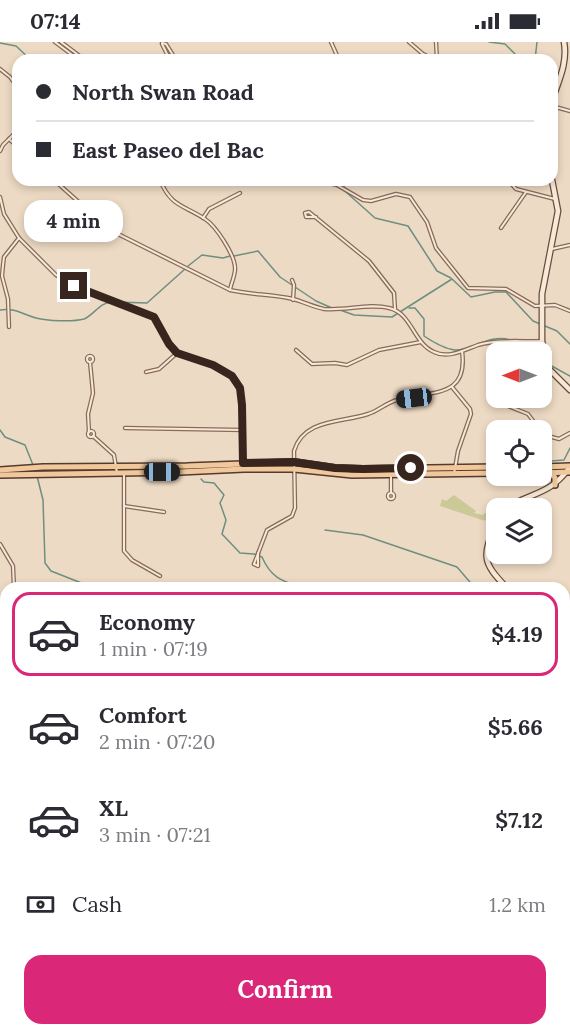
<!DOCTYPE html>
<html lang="en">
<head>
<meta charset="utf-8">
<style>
	:root { --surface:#fff; --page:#f2f2f3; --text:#2b2b33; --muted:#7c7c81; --line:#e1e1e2; --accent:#db2777 }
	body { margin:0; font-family:Lora,serif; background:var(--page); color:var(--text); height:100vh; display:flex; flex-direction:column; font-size:22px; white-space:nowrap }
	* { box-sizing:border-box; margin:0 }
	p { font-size:20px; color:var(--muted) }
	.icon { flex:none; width:33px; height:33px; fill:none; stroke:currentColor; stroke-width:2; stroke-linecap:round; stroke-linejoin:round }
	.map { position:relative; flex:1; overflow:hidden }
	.side { position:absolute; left:0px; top:540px; width:570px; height:454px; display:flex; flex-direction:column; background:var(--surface); border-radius:18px 18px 0 0; box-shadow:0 3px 9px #0003 }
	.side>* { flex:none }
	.top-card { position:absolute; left:12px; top:12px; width:546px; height:132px; border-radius:18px; box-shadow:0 3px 9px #0003; display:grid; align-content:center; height:132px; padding:0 24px; background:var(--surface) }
	.needle { width:39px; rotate:270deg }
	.fabs { position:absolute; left:486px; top:300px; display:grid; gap:12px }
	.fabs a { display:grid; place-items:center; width:66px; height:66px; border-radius:12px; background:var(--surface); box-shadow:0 3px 9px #0003; font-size:30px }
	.end { position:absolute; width:27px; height:27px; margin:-14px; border:8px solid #38261e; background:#fff; box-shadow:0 0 0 3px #fff }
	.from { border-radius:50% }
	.bubble { position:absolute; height:42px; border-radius:18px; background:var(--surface); box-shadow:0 3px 9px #0003; font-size:20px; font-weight:800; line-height:42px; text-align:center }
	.car { position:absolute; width:18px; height:36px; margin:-18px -9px; border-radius:8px; box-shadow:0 0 4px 2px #0007; background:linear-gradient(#222 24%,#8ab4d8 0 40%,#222 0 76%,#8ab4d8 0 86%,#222 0) }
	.top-card b { display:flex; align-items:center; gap:21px; height:57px; font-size:22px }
	.top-card b+b { border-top:2px solid var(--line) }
	.top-card i { width:15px; height:15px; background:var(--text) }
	ul { padding:10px 0 0; list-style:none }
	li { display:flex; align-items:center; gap:18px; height:84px; margin:0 12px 9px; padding:0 12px; border:3px solid transparent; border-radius:18px }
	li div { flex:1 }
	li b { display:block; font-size:22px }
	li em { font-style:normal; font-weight:800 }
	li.on { border-color:var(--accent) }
	li>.icon { width:54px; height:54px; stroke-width:1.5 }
	.pay { display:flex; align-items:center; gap:15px; height:66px; padding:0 24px; font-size:22px }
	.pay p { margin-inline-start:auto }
	.primary-button { display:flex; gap:12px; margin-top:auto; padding:12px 24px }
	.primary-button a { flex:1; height:69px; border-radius:18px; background:var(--accent); color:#fff; font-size:24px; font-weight:800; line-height:69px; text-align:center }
	.status { display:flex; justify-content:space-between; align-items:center; height:42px; padding:0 30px; background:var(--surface); direction:ltr }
	.status svg { height:16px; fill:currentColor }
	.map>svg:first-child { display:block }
	.green { fill:#cbc998 }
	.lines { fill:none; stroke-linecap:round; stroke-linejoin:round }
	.stream { stroke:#6d8f80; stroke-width:1.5 }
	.street-casing { stroke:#886b5b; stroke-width:4.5 }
	.secondary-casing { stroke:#694c3e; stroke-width:7 }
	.primary-casing { stroke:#553a2f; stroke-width:8 }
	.street { stroke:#f8e9d7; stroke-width:2 }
	.secondary { stroke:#f8e9d7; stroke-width:4.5 }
	.primary { stroke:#f0c89c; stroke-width:5 }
	.route { stroke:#38261e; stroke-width:8 }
</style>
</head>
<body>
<div class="status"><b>07:14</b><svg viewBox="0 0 49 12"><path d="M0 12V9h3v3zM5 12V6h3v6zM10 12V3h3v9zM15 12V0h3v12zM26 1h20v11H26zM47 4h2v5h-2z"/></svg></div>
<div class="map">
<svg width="570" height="994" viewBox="0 0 570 994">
	<rect width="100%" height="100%" fill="#eddac4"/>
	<path class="green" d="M 454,453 L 476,469 L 474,471 L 483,473 L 485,471 L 492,473 L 488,479 L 482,478 L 440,464 L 442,457 L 446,459 Z"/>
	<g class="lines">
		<g class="stream">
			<path d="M 489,0 L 505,2 L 521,18"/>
			<path d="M 0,1 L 16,4 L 31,18"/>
			<path d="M 535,18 L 537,0"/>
			<path d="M 344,146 L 345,138"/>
			<path d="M 346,150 L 375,176 L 408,184 L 437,229 L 451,236"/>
			<path d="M 234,214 L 258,209 L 280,235 L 316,259 L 332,266"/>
			<path d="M 188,224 L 202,213 L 223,216 L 230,214"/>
			<path d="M 116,260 L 147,261 L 185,227"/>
			<path d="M 409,266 L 415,266 L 424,277 L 424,294 C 433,300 444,307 455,308 C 472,309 489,291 511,298"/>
			<path d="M 0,268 C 17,266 21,272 36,276 C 47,279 73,280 84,277 C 94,273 100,260 112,260"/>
			<path d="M 340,268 L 354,273 L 392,275 L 452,237 L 471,255 L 495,250 L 506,250 L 533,279 L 557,289 L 570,302"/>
			<path d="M 515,301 L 527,310"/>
			<path d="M 550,323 L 570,334"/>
			<path d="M 0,388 L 5,395 L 25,403 L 33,423"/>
			<path d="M 551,419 L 564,418 L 570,406"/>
			<path d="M 37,434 L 43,458 L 45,521 L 51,529 L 84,542 L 86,546"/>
			<path d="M 201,437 L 204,440 L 214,441 L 224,453 L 220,461 L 226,478 L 222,492 L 240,511 L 254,512 L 262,515 C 271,536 282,539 303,546"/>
			<path d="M 325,488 L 363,493 L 457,525 L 475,546"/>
			<path d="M 564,564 L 570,564"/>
			<path d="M 0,633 L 6,640"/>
			<path d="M 0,736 L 6,740"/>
			<path d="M 564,760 L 570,759"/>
			<path d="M 0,981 L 6,982"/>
			<path d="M 75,988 L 115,988"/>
			<path d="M 560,988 L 560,994"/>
		</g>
		<defs>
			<g id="street">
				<path d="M 55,0 L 79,18"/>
				<path d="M 61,0 L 85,18"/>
				<path d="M 331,0 L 339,18"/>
				<path d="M 409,0 L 423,12 L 435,18"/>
				<path d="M 436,0 L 437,18"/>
				<path d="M 162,1 L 166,2 L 176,18"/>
				<path d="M 162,2 L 170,18"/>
				<path d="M 0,27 L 10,35 L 18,46"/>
				<path d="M 552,64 L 570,69"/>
				<path d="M 9,97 L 18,105"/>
				<path d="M 0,109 L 3,103 L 18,88"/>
				<path d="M 54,138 L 110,188 L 230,248 C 251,253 272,252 293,257 C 304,260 314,265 324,267 C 346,269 368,261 389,266 C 412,271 413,301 434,310 C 448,317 464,308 478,303 C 498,297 522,300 542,299"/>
				<path d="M 160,138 C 171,165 184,163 205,177 C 216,184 234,212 235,225 C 236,232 231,241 230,248"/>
				<path d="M 316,138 L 337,143 L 363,158 L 371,159 L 396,152 L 410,155 L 427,180 L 436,206 L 468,246 L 506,247 L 535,264 L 555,263 L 570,269"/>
				<path d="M 441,138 L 444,138"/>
				<path d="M 508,138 L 516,147 L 555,157"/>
				<path d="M 0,155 L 4,172 L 19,196 L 56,233 L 81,248 L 154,275 L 170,304 L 177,311 L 213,323 L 232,335 L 236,340 L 240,346 L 242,363 L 244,421"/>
				<path d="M 316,175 L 306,175 L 305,171 L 309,170 L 369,219 L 394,251 L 395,267"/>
				<path d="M 203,176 L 209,167 L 240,151"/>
				<path d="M 501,186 L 526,150"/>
				<path d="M 552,207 L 570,203"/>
				<path d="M 292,238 L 294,243 L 293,258"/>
				<path d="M 9,285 L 8,257 L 2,234 L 3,223 L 4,215 L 19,196"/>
				<path d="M 296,308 L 312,322 L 335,321 L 347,323 L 379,308 L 421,300"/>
				<circle cx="90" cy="317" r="3"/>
				<path d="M 146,330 L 159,327 L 177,311"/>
				<path d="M 452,345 L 470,367 L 471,372 L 458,409 L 454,432"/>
				<path d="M 508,364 L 528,372 L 540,388"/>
				<path d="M 125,386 L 243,388"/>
				<circle cx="91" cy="392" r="3"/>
				<path d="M 89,390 L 88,372 L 93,351 L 90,320"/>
				<path d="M 542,390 L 548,394 L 559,397 L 570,391"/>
				<path d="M 93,394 L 114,413 L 117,431"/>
				<path d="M 124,431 L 124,509 L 132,518 L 160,534"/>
				<path d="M 391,433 L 391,451"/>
				<circle cx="391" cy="454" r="3"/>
				<path d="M 124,464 L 164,470"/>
				<path d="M 0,502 L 13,524 L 14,546"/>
				<path d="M 254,522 L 267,488 L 292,474 L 295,466 L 294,409 C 304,376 342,381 368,372 C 378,369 386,361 397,358 C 429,348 469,358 462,309"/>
				<path d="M 254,522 L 258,524 L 258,511"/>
				<path d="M 14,544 L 26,546"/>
				<path d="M 0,562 L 6,559"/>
				<path d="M 0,591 L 6,596"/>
				<path d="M 3,748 L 6,748"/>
				<path d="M 0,841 L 6,829"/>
				<path d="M 0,886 L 6,890"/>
				<path d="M 188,988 L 189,988"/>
				<path d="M 388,988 L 392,994"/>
				<path d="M 509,988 L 510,994"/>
				<path d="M 104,994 L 105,988"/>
				<path d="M 141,994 L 152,988"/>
			</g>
			<g id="secondary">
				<path d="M 552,59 C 558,40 568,21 564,0"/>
				<path d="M 552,138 L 558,169 L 542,252 L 542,299 L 549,327 L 570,348"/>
				<path d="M 506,466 C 532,450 550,453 570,425"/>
				<path d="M 496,481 C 482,515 482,520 507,546"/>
				<path d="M 564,597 L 570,616"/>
				<path d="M 0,806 L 6,805"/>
				<path d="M 564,863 L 570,866"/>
			</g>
			<g id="primary">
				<path d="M 542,425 L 570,424"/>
				<path d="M 0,428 L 43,425 L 187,424 L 294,420 L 335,426 L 363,427 L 496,425"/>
				<path d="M 551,430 L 555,436 L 555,443"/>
				<path d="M 542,431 L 570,430"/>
				<path d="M 0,433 L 180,430 L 244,427 L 294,427 L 352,433 L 496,431"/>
			</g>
		</defs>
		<use href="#street" class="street-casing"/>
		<use href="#secondary" class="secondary-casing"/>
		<use href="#primary" class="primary-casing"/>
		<use href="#street" class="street"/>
		<use href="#secondary" class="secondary"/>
		<use href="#primary" class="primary"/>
	</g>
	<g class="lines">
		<path class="route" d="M 74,244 L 154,275 L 169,302 L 177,311 L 213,323 L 232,334 L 240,346 L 242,363 L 243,421 L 294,420 L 335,426 L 363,427 L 411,426"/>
	</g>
</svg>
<div class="fabs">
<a><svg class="needle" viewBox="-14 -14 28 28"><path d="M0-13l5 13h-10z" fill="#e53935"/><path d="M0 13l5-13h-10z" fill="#7c7c81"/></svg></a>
<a><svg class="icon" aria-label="locate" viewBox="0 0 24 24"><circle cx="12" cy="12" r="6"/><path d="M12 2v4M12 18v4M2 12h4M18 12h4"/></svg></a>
<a><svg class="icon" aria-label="layers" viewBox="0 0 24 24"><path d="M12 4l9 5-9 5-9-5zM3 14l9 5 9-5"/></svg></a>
</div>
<i class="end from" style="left:411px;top:426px"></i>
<i class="end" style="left:74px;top:244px"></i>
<div class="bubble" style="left:24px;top:158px;width:99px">4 min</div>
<i class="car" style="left:414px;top:356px;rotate:263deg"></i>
<i class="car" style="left:162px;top:430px;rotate:90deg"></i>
<div class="top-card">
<b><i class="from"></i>North Swan Road</b>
<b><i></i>East Paseo del Bac</b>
</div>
<section class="side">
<ul>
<li class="on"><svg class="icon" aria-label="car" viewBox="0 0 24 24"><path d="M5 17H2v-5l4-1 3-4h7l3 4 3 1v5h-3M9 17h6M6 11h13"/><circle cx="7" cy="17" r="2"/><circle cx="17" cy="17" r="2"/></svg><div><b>Economy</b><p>1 min · 07:19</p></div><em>$4.19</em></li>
<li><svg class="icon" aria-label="car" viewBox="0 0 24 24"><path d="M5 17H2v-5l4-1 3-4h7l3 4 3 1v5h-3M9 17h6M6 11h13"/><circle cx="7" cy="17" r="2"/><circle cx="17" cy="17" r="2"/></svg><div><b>Comfort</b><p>2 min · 07:20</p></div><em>$5.66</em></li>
<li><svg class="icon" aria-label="car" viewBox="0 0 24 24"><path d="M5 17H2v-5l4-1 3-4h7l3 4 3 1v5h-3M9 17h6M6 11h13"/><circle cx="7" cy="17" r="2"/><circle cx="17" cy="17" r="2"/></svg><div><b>XL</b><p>3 min · 07:21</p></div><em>$7.12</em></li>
</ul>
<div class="pay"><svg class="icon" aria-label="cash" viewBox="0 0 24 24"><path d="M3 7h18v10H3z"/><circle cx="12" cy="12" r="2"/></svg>Cash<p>1.2 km</p></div>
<div class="primary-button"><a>Confirm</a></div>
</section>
</div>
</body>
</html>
